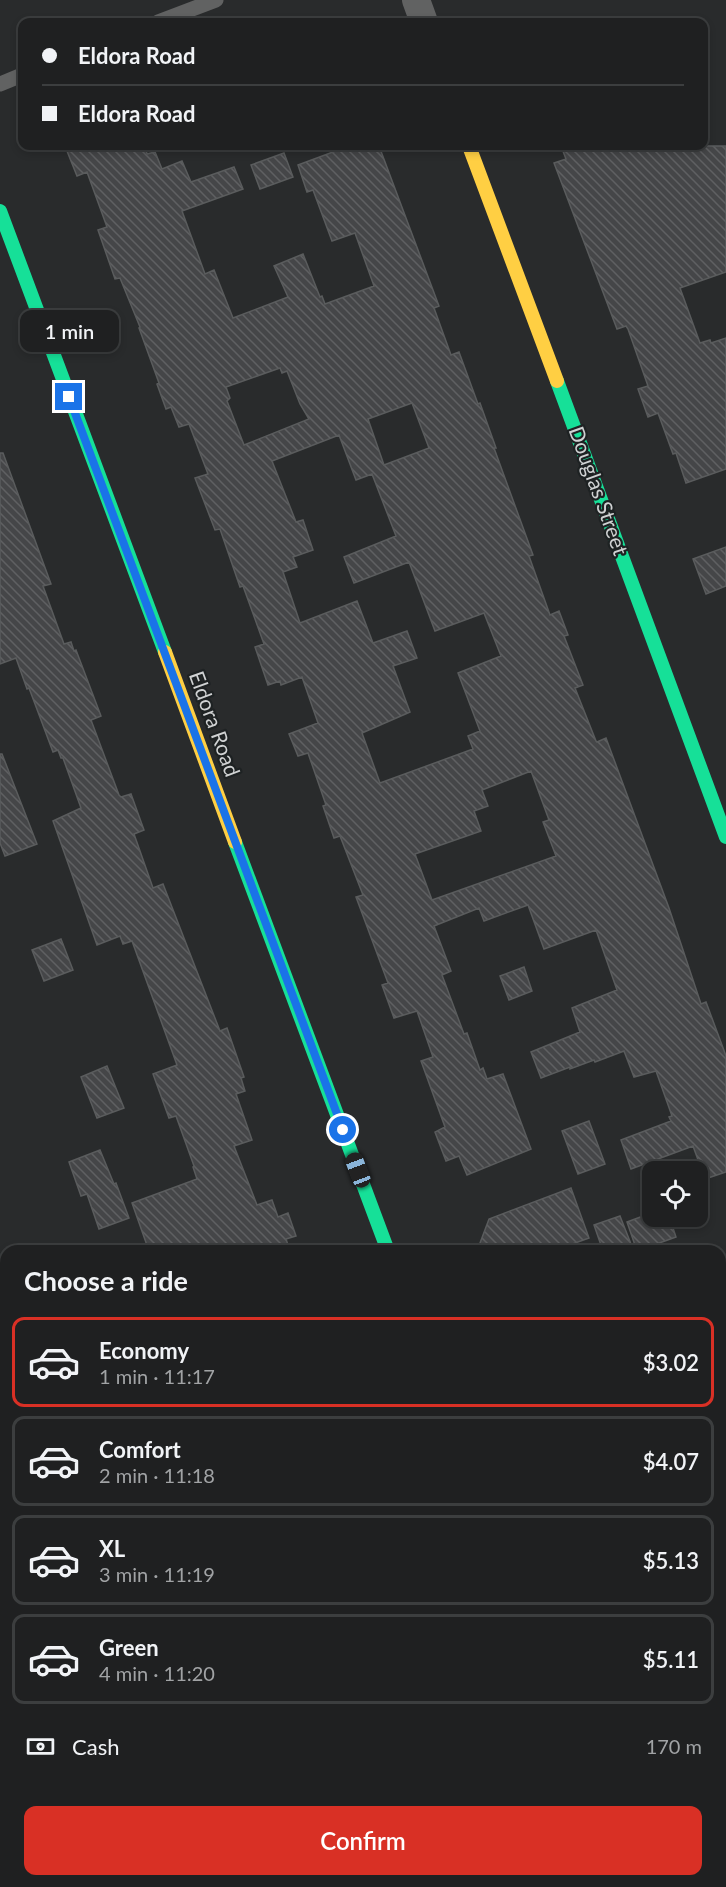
<!DOCTYPE html>
<html lang="en">
<head>
<meta charset="utf-8">
<style>
	:root { --surface:#1f2021; --page:#2c2d2e; --text:#f1f3f6; --muted:#a1a3a5; --line:#3c3e3f; --accent:#d93025 }
	body { margin:0; font-family:Lato,sans-serif; background:var(--page); color:var(--text); height:100vh; display:flex; flex-direction:column; font-size:22px; white-space:nowrap }
	* { box-sizing:border-box; margin:0 }
	p { font-size:20px; color:var(--muted) }
	.icon { flex:none; width:33px; height:33px; fill:none; stroke:currentColor; stroke-width:2; stroke-linecap:round; stroke-linejoin:round }
	.map { position:relative; flex:1; overflow:hidden }
	.sheet { position:absolute; left:0px; top:1245px; width:726px; height:642px; display:flex; flex-direction:column; background:var(--surface); border-radius:18px 18px 0 0; box-shadow:0 3px 9px #0003,0 0 0 2px var(--line) }
	.sheet>* { flex:none }
	.guide { position:absolute; left:18px; top:18px; width:690px; height:132px; border-radius:12px; box-shadow:0 3px 9px #0003,0 0 0 2px var(--line); display:grid; align-content:center; height:132px; padding:0 24px; background:var(--surface) }
	.controls { position:absolute; left:642px; top:1161px; display:grid; gap:12px }
	.controls a { display:grid; place-items:center; width:66px; height:66px; border-radius:12px; background:var(--surface); box-shadow:0 3px 9px #0003,0 0 0 2px var(--line); font-size:30px }
	.end { position:absolute; width:27px; height:27px; margin:-14px; border:8px solid #1a73e8; background:#fff; box-shadow:0 0 0 3px #fff }
	.from { border-radius:50% }
	.bubble { position:absolute; height:42px; border-radius:12px; background:var(--surface); box-shadow:0 3px 9px #0003,0 0 0 2px var(--line); font-size:20px; font-weight:600; line-height:42px; text-align:center }
	.car { position:absolute; width:18px; height:36px; margin:-18px -9px; border-radius:8px; box-shadow:0 0 4px 2px #0007; background:linear-gradient(#222 24%,#8ab4d8 0 40%,#222 0 76%,#8ab4d8 0 86%,#222 0) }
	.guide b { display:flex; align-items:center; gap:21px; height:57px; font-size:22px }
	.guide b+b { border-top:2px solid var(--line) }
	.guide i { width:15px; height:15px; background:var(--text) }
	ul { padding:0; list-style:none }
	li { display:flex; align-items:center; gap:18px; height:90px; margin:0 12px 9px; padding:0 12px; border:3px solid var(--line); border-radius:12px }
	li div { flex:1 }
	li b { display:block; font-size:22px }
	li em { font-style:normal; font-weight:600 }
	li.active { border-color:var(--accent) }
	li>.icon { width:54px; height:54px; stroke-width:1.5 }
	h2 { padding:0 24px; font-size:27px; line-height:72px }
	.pay { display:flex; align-items:center; gap:15px; height:66px; padding:0 24px; font-size:22px }
	.pay p { margin-inline-start:auto }
	.button { display:flex; gap:12px; margin-top:auto; padding:12px 24px }
	.button a { flex:1; height:69px; border-radius:12px; background:var(--accent); color:#fff; font-size:24px; font-weight:600; line-height:69px; text-align:center }
	.map>svg:first-child { display:block }
	.building { fill:url(#building-back-hatch); stroke:#5a5c5d; stroke-width:1.5; fill-rule:evenodd }
	.lines { fill:none; stroke-linecap:round; stroke-linejoin:round }
	.lane { stroke:#616262; stroke-width:15 }
	.street { stroke:#616262; stroke-width:28 }
	.fast { stroke:#16e098; stroke-width:14 }
	.slow { stroke:#ffcf43; stroke-width:14 }
	.route { stroke:#1a73e8; stroke-width:8 }
	.labels { text-anchor:middle; stroke-width:4.5; stroke-linejoin:round; paint-order:stroke }
	.street-label { font-size:21px; fill:#d0d2d3; stroke:#1e2223 }
</style>
</head>
<body>
<div class="map">
<svg width="726" height="1887" viewBox="0 0 726 1887">
	<defs>
		<pattern id="building-back-hatch" width="6" height="6" patternUnits="userSpaceOnUse" patternTransform="scale(1.5)"><rect width="6" height="6" fill="#454648"/><path d="M-1 5l2 2M0 0l6 6M5-1l2 2" fill="none" stroke="#5f6062"/></pattern>
	</defs>
	<rect width="100%" height="100%" fill="#292b2c"/>
	<g class="building">
		<path d="M 65,146 L 150,146 L 151,149 L 146,150 L 147,154 L 155,152 L 162,169 L 182,161 L 191,182 L 234,167 L 243,189 L 182,211 L 205,274 L 214,270 L 233,318 L 288,297 L 274,266 L 303,254 L 320,297 L 322,296 L 325,304 L 374,286 L 355,233 L 332,241 L 313,190 L 307,192 L 298,165 L 349,146 L 379,146 L 439,306 L 434,308 L 451,355 L 459,352 L 478,404 L 480,403 L 496,448 L 494,448 L 533,555 L 529,556 L 550,615 L 559,611 L 568,635 L 564,636 L 583,685 L 575,688 L 596,741 L 597,742 L 606,738 L 669,908 L 701,1004 L 706,1002 L 726,1056 L 726,1172 L 705,1179 L 693,1146 L 631,1169 L 621,1140 L 671,1121 L 669,1117 L 672,1116 L 656,1071 L 634,1077 L 624,1051 L 595,1062 L 594,1060 L 570,1069 L 570,1067 L 541,1078 L 531,1052 L 580,1032 L 572,1008 L 617,990 L 596,930 L 544,949 L 528,905 L 484,921 L 479,908 L 434,926 L 451,971 L 442,975 L 464,1034 L 467,1033 L 480,1070 L 483,1068 L 487,1079 L 503,1074 L 531,1149 L 467,1175 L 459,1156 L 446,1161 L 435,1132 L 445,1127 L 421,1061 L 433,1057 L 417,1011 L 394,1018 L 382,985 L 388,983 L 356,897 L 363,895 L 340,836 L 334,838 L 323,806 L 326,805 L 308,753 L 298,756 L 289,734 L 318,723 L 302,677 L 281,685 L 280,681 L 268,685 L 255,647 L 264,644 L 243,586 L 240,587 L 220,529 L 215,530 L 195,478 L 208,474 L 189,424 L 179,427 L 171,407 L 166,409 L 157,384 L 159,383 L 139,328 L 140,327 L 120,278 L 115,279 L 98,230 L 107,227 L 87,172 L 77,176 ZM 280,368 L 282,373 L 287,371 L 300,404 L 309,419 L 244,445 L 227,401 L 230,398 L 226,387 ZM 412,403 L 429,448 L 384,465 L 368,419 ZM 339,435 L 356,480 L 372,474 L 396,536 L 344,557 L 354,583 L 409,562 L 435,631 L 484,613 L 501,656 L 458,673 L 480,731 L 468,736 L 473,749 L 380,783 L 362,733 L 410,712 L 393,666 L 417,658 L 407,631 L 373,643 L 357,601 L 300,623 L 283,572 L 297,567 L 293,557 L 313,550 L 303,520 L 296,522 L 272,461 ZM 531,771 L 549,820 L 543,822 L 556,856 L 432,900 L 415,854 L 481,831 L 474,811 L 488,806 L 482,790 Z"/>
		<path d="M 561,146 L 726,146 L 726,272 L 680,288 L 700,343 L 710,340 L 711,343 L 726,338 L 726,469 L 686,483 L 676,453 L 673,454 L 658,413 L 648,417 L 638,389 L 648,386 L 628,329 L 626,326 L 617,329 L 554,163 L 566,159 Z"/>
		<path d="M 284,153 L 293,177 L 260,189 L 251,165 Z"/>
		<path d="M 0,453 L 3,453 L 51,584 L 43,586 L 64,644 L 71,642 L 74,651 L 76,650 L 101,716 L 91,720 L 119,795 L 121,797 L 131,794 L 144,830 L 134,834 L 153,888 L 163,884 L 220,1031 L 227,1028 L 244,1077 L 241,1078 L 245,1091 L 236,1094 L 252,1140 L 234,1146 L 257,1205 L 272,1200 L 278,1217 L 288,1213 L 296,1236 L 286,1239 L 290,1251 L 149,1251 L 132,1203 L 197,1179 L 193,1167 L 194,1166 L 176,1116 L 169,1118 L 153,1074 L 177,1065 L 132,941 L 123,944 L 120,936 L 97,945 L 53,821 L 81,808 L 63,758 L 61,758 L 58,750 L 53,752 L 29,688 L 27,689 L 16,658 L 0,664 Z"/>
		<path d="M 726,547 L 726,586 L 706,594 L 693,559 Z"/>
		<path d="M 0,754 L 2,754 L 37,844 L 5,856 L 0,843 Z"/>
		<path d="M 61,939 L 73,970 L 44,981 L 32,950 Z"/>
		<path d="M 524,967 L 532,991 L 509,1000 L 500,976 Z"/>
		<path d="M 107,1066 L 124,1108 L 97,1118 L 81,1077 Z"/>
		<path d="M 589,1121 L 605,1164 L 578,1174 L 562,1131 Z"/>
		<path d="M 100,1150 L 114,1184 L 116,1183 L 129,1218 L 99,1229 L 87,1194 L 81,1196 L 69,1162 Z"/>
		<path d="M 571,1188 L 589,1238 L 553,1251 L 477,1251 L 489,1219 Z"/>
		<path d="M 620,1216 L 631,1244 L 612,1251 L 603,1251 L 594,1225 Z"/>
		<path d="M 643,1216 L 669,1216 L 676,1237 L 637,1251 L 627,1222 Z"/>
	</g>
	<g class="lines">
		<g class="lane">
			<path d="M 158,22 L 216,0"/>
			<path d="M 0,84 L 22,75"/>
		</g>
		<g class="street">
			<path d="M 416,0 L 424,22"/>
			<path d="M 218,1881 L 221,1887"/>
		</g>
		<g class="fast">
			<path d="M 0,211 L 165,652"/>
			<path d="M 557,381 L 726,837"/>
			<path d="M 235,842 L 388,1251"/>
			<path d="M 720,1571 L 726,1568"/>
			<path d="M 0,1837 L 6,1835"/>
		</g>
		<g class="slow">
			<path d="M 469,146 L 557,381"/>
			<path d="M 165,652 L 235,842"/>
		</g>
	</g>
	<g class="lines">
		<path class="route" d="M 69,397 L 343,1130"/>
	</g>
	<g class="labels">
		<g class="street-label">
			<text transform="translate(598 491) rotate(70)" y="7">Douglas Street</text>
			<text transform="translate(214 724) rotate(70)" y="7">Eldora Road</text>
		</g>
	</g>
</svg>
<div class="controls">
<a><svg class="icon" aria-label="locate" viewBox="0 0 24 24"><circle cx="12" cy="12" r="6"/><path d="M12 2v4M12 18v4M2 12h4M18 12h4"/></svg></a>
</div>
<i class="end from" style="left:343px;top:1130px"></i>
<i class="end" style="left:69px;top:397px"></i>
<div class="bubble" style="left:20px;top:310px;width:99px">1 min</div>
<i class="car" style="left:358px;top:1170px;rotate:339deg"></i>
<div class="guide">
<b><i class="from"></i>Eldora Road</b>
<b><i></i>Eldora Road</b>
</div>
<section class="sheet">
<h2>Choose a ride</h2>
<ul>
<li class="active"><svg class="icon" aria-label="car" viewBox="0 0 24 24"><path d="M5 17H2v-5l4-1 3-4h7l3 4 3 1v5h-3M9 17h6M6 11h13"/><circle cx="7" cy="17" r="2"/><circle cx="17" cy="17" r="2"/></svg><div><b>Economy</b><p>1 min · 11:17</p></div><em>$3.02</em></li>
<li><svg class="icon" aria-label="car" viewBox="0 0 24 24"><path d="M5 17H2v-5l4-1 3-4h7l3 4 3 1v5h-3M9 17h6M6 11h13"/><circle cx="7" cy="17" r="2"/><circle cx="17" cy="17" r="2"/></svg><div><b>Comfort</b><p>2 min · 11:18</p></div><em>$4.07</em></li>
<li><svg class="icon" aria-label="car" viewBox="0 0 24 24"><path d="M5 17H2v-5l4-1 3-4h7l3 4 3 1v5h-3M9 17h6M6 11h13"/><circle cx="7" cy="17" r="2"/><circle cx="17" cy="17" r="2"/></svg><div><b>XL</b><p>3 min · 11:19</p></div><em>$5.13</em></li>
<li><svg class="icon" aria-label="car" viewBox="0 0 24 24"><path d="M5 17H2v-5l4-1 3-4h7l3 4 3 1v5h-3M9 17h6M6 11h13"/><circle cx="7" cy="17" r="2"/><circle cx="17" cy="17" r="2"/></svg><div><b>Green</b><p>4 min · 11:20</p></div><em>$5.11</em></li>
</ul>
<div class="pay"><svg class="icon" aria-label="cash" viewBox="0 0 24 24"><path d="M3 7h18v10H3z"/><circle cx="12" cy="12" r="2"/></svg>Cash<p>170 m</p></div>
<div class="button"><a>Confirm</a></div>
</section>
</div>
</body>
</html>
